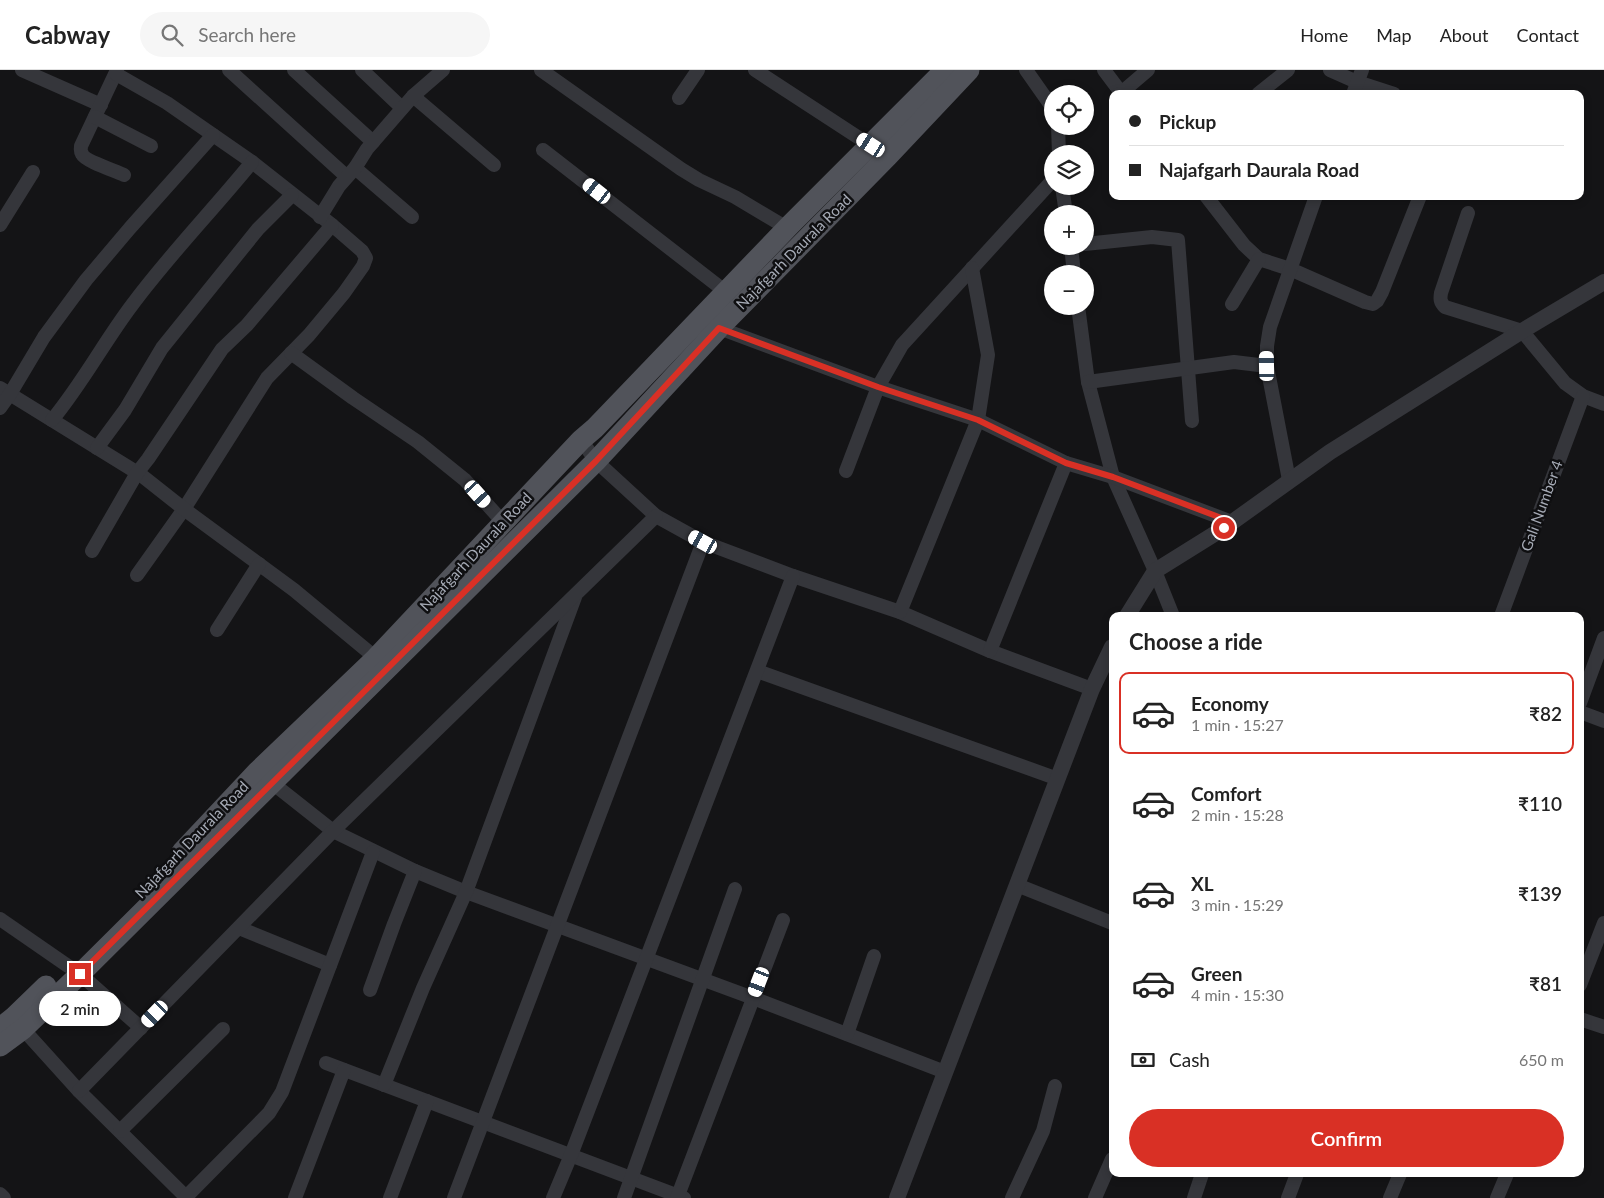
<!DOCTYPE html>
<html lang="en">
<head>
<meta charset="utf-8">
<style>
	:root { --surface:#fff; --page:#f6f6f6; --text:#222; --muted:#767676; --line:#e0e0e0; --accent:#d93025 }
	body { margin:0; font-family:Lato,sans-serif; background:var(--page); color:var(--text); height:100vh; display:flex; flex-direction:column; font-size:19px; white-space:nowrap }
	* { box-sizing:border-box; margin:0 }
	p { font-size:16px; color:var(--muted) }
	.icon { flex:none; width:28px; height:28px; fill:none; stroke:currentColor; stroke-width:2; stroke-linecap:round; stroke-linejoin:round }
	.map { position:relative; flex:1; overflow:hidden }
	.panel { position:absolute; left:1109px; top:542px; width:475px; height:565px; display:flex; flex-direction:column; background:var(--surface); border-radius:10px; box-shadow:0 2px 8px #0003 }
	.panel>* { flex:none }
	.guide { position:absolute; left:1109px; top:20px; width:475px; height:110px; border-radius:10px; box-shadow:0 2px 8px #0003; display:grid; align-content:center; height:110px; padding:0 20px; background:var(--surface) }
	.fabs { position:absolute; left:1044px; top:15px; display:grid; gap:10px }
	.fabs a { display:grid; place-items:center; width:50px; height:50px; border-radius:50%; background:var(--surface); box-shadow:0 2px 8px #0003; font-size:25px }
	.end { position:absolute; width:22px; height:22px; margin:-11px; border:6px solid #d93025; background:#fff; box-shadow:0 0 0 2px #fff }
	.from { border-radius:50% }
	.bubble { position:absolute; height:35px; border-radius:18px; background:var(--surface); box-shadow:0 2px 8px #0003; font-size:16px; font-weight:600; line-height:35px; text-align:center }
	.car { position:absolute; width:15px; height:30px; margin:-15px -8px; border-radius:6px; box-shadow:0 0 4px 1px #0007; background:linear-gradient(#fff 24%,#345 0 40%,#fff 0 76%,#345 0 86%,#fff 0) }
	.guide b { display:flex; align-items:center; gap:18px; height:48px; font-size:19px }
	.guide b+b { border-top:1px solid var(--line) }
	.guide i { width:12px; height:12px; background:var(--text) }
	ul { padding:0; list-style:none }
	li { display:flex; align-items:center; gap:15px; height:82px; margin:0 10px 8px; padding:0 10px; border:2px solid transparent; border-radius:10px }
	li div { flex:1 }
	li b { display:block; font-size:19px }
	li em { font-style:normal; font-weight:600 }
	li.active { border-color:var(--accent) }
	li>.icon { width:45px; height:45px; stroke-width:1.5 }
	h2 { padding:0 20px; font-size:22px; line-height:60px }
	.pay { display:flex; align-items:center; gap:12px; height:55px; padding:0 20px; font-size:19px }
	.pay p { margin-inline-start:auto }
	.action { display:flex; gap:10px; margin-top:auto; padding:10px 20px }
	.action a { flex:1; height:58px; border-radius:30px; background:var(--accent); color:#fff; font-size:20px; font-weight:600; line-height:58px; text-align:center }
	header { display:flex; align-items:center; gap:30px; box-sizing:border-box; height:70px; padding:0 25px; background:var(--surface); border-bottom:1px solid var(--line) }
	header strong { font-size:24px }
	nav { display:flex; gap:28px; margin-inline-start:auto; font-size:18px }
	.search { width:350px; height:45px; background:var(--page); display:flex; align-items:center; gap:12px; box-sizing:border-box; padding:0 18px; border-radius:28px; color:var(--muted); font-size:19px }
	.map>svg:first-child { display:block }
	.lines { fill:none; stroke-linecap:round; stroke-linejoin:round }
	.minor { stroke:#35363b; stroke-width:14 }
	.tertiary { stroke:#35363b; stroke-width:16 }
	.primary { stroke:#51535a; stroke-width:21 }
	.route { stroke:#d93025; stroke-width:6 }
	.labels { text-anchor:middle; stroke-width:5; stroke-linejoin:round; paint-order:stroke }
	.street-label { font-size:15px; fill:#a6abb6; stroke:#0f0f11 }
</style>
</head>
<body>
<header>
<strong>Cabway</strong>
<div class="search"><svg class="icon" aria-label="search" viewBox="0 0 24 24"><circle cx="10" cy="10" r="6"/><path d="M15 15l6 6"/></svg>Search here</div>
<nav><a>Home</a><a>Map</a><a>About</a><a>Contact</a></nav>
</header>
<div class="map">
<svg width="1604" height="1128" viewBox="0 0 1604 1128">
	<rect width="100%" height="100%" fill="#141416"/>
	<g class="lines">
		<g class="minor">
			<path d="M 22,0 L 101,35"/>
			<path d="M 117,0 L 81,76 C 81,79 80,81 82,84 C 85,91 116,101 124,105"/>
			<path d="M 229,0 L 346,106"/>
			<path d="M 294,0 L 373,72"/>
			<path d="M 362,0 L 402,38"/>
			<path d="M 541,0 L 681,99 L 699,110 L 735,127 L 787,158"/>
			<path d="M 755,0 L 876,79"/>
			<path d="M 1026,0 L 1052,37"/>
			<path d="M 1104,0 L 1122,24"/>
			<path d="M 1330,0 L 1357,12 L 1394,24"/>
			<path d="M 116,4 L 167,33 L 252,92 L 332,155 L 362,181 L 366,188 L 363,196 L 344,223 L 309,265 L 267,308 L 184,439 L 137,505"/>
			<path d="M 1121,23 L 1148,0"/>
			<path d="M 1258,24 L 1288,0"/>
			<path d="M 1353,24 L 1362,0"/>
			<path d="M 413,26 L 494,95"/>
			<path d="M 679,28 L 698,0"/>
			<path d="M 95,47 L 151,76"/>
			<path d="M 1058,56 L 1059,84"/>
			<path d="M 543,80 L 726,222"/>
			<path d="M 355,98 L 412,147"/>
			<path d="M 1062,116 L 1066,144"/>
			<path d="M 1206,126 L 1244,175 L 1259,189 L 1290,199 L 1365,232 L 1373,234 L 1377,231 L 1382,222 L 1420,126"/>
			<path d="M 1468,143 L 1441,223 C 1440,229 1440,232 1445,237 L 1522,261 L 1565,313 L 1583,326 L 1604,334"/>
			<path d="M 320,147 L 339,116 L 355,98 L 367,79 L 413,26 L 443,0"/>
			<path d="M 0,155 L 33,102"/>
			<path d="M 1085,174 L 1152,167 L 1178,170 L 1192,351"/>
			<path d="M 1071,176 L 1074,204"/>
			<path d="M 1232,234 L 1259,189"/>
			<path d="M 1078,236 L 1088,312 L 1113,407 L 1155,501 L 1173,546"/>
			<path d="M 719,258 L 878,317 L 978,350 L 1066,393 L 1113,407 L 1232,452"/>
			<path d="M 291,283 L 353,328 L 418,372 L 465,410 L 503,452"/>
			<path d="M 1088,312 L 1234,292 L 1267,296"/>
			<path d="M 0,318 L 141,405 L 184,439 L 294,520 L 382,593"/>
			<path d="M 0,338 L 10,324 L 44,267 L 86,210 L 130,158 L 213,65"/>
			<path d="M 52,350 C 82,314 104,272 132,235 C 169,185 213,140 252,92"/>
			<path d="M 581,370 L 596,391 L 656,446 L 703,472 L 793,506 L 900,542 L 990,581 L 1092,619"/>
			<path d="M 97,378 L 125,340 L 162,278 L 258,159 L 292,125"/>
			<path d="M 846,401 L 878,317 L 902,275 L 1052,111"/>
			<path d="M 1289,410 L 1267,296 L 1267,276 L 1270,257 L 1316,126"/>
			<path d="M 92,481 L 137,403 L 148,389 L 222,279 L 247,255 L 332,155"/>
			<path d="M 900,542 L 978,350 L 988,285 L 972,198"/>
			<path d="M 1501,546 L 1583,326"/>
			<path d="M 217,560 L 259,494"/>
			<path d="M 990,581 L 1066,393"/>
			<path d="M 757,601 L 1058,709"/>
			<path d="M 1580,633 L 1604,568"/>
			<path d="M 1580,642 L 1604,651"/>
			<path d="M 266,708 L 333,761 L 415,801 L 466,822 L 753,928 L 945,1002"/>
			<path d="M 1017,815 L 1112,853"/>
			<path d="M 0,849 L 68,896"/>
			<path d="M 239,858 L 330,895"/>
			<path d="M 80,904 L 141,958"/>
			<path d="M 1580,915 L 1604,853"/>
			<path d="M 370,920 L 394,854 L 415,801"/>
			<path d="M 1580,949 L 1604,957"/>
			<path d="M 23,959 L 79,1021 L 187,1128"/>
			<path d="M 847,964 L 874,886"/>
			<path d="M 326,993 L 684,1128"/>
			<path d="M 384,1015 L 423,918 L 466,822 L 575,527"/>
			<path d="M 79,1021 L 333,761 L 656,446"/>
			<path d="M 120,1061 L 223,959"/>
			<path d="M 0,1124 L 4,1128"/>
			<path d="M 186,1127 L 269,1043 L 282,1022 L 373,782"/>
			<path d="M 295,1128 L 344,1000"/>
			<path d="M 390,1128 L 427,1031"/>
			<path d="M 454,1128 L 703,472"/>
			<path d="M 553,1128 L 571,1085 L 793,506"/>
			<path d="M 624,1128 L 735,819"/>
			<path d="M 677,1128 L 783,850"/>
			<path d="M 1012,1128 L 1043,1061 L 1055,1016"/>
			<path d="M 1095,1128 L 1112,1089"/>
			<path d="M 1194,1128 L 1202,1104"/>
			<path d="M 1288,1128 L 1297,1104"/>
			<path d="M 1390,1128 L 1400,1104"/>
			<path d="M 1497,1128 L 1507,1104"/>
		</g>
		<g class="tertiary">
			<path d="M 1127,546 L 1155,501 L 1224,458 L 1330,382 L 1522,261 L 1604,212"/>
			<path d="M 897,1128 L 1092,619 L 1112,577"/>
		</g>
		<g class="primary">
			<path d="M 182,782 L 258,701 L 376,588 L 581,370 L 595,358 L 790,155 L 945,0"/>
			<path d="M 0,958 L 14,947 L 46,916"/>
			<path d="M 0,976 L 23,959 L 77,907 L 596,391 L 719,258 L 888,86 L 969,0"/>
		</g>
	</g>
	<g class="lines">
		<path class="route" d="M 80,904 L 596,391 L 719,258 L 878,317 L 978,350 L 1066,393 L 1113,407 L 1232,452 L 1224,458"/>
	</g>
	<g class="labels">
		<g class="street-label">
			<text transform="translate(794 182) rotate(-45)" y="5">Najafgarh Daurala Road</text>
			<text transform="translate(1542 436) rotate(-70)" y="5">Gali Number 4</text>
			<text transform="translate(476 482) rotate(-47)" y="5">Najafgarh Daurala Road</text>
			<text transform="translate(192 770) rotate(-46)" y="5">Najafgarh Daurala Road</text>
		</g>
	</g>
</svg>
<div class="fabs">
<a><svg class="icon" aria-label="locate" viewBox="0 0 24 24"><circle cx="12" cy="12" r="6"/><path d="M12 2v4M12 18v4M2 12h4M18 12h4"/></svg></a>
<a><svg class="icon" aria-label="layers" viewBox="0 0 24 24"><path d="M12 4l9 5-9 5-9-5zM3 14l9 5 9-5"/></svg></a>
<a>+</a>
<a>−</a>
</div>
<i class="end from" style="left:1224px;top:458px"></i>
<i class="end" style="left:80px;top:904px"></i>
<div class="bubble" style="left:39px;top:921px;width:82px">2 min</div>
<i class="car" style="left:871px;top:75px;rotate:303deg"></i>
<i class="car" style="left:597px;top:121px;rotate:308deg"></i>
<i class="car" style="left:1267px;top:296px;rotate:359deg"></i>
<i class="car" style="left:478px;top:424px;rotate:138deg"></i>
<i class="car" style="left:703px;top:472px;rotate:299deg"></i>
<i class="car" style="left:759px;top:912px;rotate:201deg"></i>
<i class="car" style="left:155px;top:944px;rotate:224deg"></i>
<div class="guide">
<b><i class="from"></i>Pickup</b>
<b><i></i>Najafgarh Daurala Road</b>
</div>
<section class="panel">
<h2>Choose a ride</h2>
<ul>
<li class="active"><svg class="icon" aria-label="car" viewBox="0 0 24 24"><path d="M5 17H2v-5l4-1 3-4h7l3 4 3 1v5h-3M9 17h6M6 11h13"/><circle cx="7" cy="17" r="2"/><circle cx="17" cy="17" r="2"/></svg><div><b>Economy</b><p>1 min · 15:27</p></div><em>₹82</em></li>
<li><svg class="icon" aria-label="car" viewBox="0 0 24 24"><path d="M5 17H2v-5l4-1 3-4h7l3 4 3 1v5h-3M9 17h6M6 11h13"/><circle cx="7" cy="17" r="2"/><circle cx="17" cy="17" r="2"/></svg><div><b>Comfort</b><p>2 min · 15:28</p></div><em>₹110</em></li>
<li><svg class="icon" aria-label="car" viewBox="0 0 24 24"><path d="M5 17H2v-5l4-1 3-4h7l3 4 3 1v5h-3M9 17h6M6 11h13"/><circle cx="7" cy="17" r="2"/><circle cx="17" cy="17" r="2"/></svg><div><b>XL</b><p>3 min · 15:29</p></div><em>₹139</em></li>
<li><svg class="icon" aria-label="car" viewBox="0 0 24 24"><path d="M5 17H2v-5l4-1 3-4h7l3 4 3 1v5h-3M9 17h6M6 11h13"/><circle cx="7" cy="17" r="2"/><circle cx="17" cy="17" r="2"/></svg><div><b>Green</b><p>4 min · 15:30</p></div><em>₹81</em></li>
</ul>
<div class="pay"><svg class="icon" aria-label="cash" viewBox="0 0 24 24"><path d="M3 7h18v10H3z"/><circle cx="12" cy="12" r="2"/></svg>Cash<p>650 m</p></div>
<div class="action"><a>Confirm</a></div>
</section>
</div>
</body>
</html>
